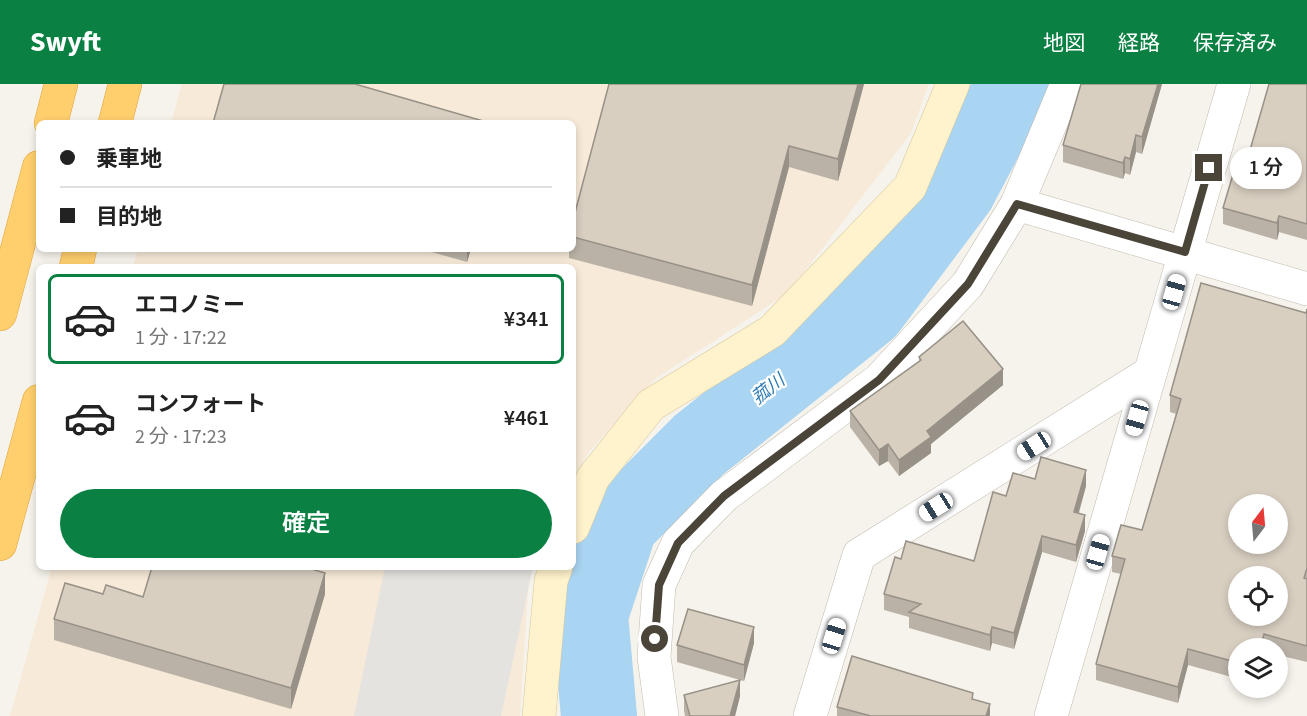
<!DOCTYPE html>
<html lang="ja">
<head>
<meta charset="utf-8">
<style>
	:root { --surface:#fff; --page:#f6f6f6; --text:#222; --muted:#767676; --line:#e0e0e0; --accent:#0b8043 }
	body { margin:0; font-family:"Source Sans 3","Noto Sans JP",sans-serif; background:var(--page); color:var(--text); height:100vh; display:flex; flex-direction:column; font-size:22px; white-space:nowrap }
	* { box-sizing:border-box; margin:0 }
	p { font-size:20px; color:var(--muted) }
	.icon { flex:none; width:33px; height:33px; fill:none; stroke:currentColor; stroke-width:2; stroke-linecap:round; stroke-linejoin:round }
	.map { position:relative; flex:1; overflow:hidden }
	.details { position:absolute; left:36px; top:180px; width:540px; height:306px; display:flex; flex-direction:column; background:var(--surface); border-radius:9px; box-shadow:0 3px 9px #0003 }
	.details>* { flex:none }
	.top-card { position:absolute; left:36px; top:36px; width:540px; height:132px; border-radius:9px; box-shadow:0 3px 9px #0003; display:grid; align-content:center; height:132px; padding:0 24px; background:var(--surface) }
	.needle { width:39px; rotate:16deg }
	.controls { position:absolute; left:1228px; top:410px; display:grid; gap:12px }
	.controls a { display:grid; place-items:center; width:60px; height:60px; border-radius:50%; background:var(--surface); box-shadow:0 3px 9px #0003; font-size:30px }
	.end { position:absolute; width:27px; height:27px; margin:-14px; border:8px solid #4b4439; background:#fff; box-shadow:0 0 0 3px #fff }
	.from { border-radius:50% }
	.bubble { position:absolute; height:42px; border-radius:21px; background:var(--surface); box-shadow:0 3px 9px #0003; font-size:20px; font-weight:600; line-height:42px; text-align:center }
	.car { position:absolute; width:18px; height:36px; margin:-18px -9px; border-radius:8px; box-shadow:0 0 4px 2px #0007; background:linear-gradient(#fff 24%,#345 0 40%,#fff 0 76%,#345 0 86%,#fff 0) }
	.top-card b { display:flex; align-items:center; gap:21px; height:57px; font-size:22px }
	.top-card b+b { border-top:2px solid var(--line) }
	.top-card i { width:15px; height:15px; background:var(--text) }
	ul { padding:10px 0 0; list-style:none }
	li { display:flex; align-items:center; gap:18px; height:90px; margin:0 12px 9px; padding:0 12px; border:3px solid transparent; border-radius:9px }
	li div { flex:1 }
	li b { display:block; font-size:22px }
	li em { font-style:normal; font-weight:600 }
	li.on { border-color:var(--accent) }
	li>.icon { width:54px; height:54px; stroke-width:1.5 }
	.action { display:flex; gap:12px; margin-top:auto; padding:12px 24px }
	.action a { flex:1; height:69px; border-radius:36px; background:var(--accent); color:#fff; font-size:24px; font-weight:600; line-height:69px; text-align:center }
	header { display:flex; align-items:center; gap:36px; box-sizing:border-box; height:84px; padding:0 30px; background:var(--accent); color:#fff }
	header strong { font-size:28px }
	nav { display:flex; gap:33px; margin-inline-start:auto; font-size:21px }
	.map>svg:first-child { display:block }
	.commercial { fill:#f7ead8 }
	.parking { fill:#e5e3e0 }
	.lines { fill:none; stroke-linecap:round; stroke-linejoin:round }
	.river { stroke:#a9d4f2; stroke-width:76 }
	.street-casing { stroke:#c2bbae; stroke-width:34 }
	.secondary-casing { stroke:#d6c79b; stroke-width:34 }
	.highway-casing { stroke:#e0a43c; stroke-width:34 }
	.street { stroke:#fff; stroke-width:33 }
	.secondary { stroke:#fff3cd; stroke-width:33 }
	.highway { stroke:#ffcf6e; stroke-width:33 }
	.wall { fill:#bab2a6 }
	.shaded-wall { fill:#979187 }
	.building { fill:#d8cfc1; stroke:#979187; stroke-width:1.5; fill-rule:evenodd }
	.route { stroke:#4b4439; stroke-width:8 }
	.labels { text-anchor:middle; stroke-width:4.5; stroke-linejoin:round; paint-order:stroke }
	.water-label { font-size:18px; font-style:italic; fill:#2e7ab2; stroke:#fff }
</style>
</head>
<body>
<header>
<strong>Swyft</strong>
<nav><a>地図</a><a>経路</a><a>保存済み</a></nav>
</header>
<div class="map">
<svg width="1307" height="632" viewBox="0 0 1307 632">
	<rect width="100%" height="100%" fill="#f6f3ec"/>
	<g class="commercial">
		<path d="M 182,0 L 929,0 L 911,49 L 788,209 L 655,295 L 588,369 L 573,399 L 573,183 L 133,183 L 138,165 L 573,165 L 573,39 L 171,39 Z"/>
		<path d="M 52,483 L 533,483 L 529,491 L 520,632 L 10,632 Z"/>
	</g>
	<path class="parking" d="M 385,483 L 533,483 L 501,632 L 354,632 Z"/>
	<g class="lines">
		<path class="river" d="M 599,632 L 590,531 L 620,440 L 699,361 L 868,226 L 958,106 L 1014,0"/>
		<defs>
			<g id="street">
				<path d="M 1017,120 L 1307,205"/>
				<path d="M 662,632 L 654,573 L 659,501 L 678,459 L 724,412 L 879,296 L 968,200 L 1017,120 L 1067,0"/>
				<path d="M 810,632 L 859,471 L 1150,289"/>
				<path d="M 1051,632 L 1234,0"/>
			</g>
			<g id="secondary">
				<path d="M 573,443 L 593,394 L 651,321 L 772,247 L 910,103 L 953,0"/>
				<path d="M 539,632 L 551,497 L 556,483"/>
			</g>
			<g id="highway">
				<path d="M 51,39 L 61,0"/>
				<path d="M 115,39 L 125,0"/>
				<path d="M 76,183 L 80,165"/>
				<path d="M 0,230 L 39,83"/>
				<path d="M 0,460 L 39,317"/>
			</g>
		</defs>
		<use href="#street" class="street-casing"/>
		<use href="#secondary" class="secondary-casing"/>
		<use href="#highway" class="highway-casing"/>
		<use href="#street" class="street"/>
		<use href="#secondary" class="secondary"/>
		<use href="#highway" class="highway"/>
	</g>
	<g class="wall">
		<path d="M 609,0 L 864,0 L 838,97 L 789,83 L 752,222 L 569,174 L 569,165 L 573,165 L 573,136 Z"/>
		<path d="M 1162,0 L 1142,70 L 1136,68 L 1130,91 L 1125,89 L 1123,95 L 1063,78 L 1063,61 Z"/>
		<path d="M 1307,0 L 1307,156 L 1279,148 L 1277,156 L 1223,140 L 1223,124 L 1248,73 Z"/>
		<path d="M 421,165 L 471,165 L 467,178 Z"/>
		<path d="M 1307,225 L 1307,578 L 1278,571 L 1278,564 L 1239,564 L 1239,595 L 1188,581 L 1178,619 L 1096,596 L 1096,580 L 1121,490 L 1112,488 L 1112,472 L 1142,446 L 1176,330 L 1170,328 L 1170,311 L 1306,229 Z"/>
		<path d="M 919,273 L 1003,301 L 931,360 L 931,369 L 899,392 L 888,377 L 879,382 L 850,343 L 850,327 L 919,277 Z"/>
		<path d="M 1086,402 L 1079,429 L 1085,447 L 1076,478 L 1042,468 L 1014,565 L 992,559 L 990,567 L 909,544 L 909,533 L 884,526 L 884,510 L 901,475 L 974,477 L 1006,412 Z"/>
		<path d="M 103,510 L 143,513 L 325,510 L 291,625 L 54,556 L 54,535 Z"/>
		<path d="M 754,559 L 744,597 L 740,596 L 740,612 L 735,632 L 685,632 L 684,627 L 684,611 L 740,596 L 677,578 L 677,561 Z"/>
		<path d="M 973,615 L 990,632 L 837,632 L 837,623 Z"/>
	</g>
	<g class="shaded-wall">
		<path d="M 858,0 L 864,0 L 838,97 L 838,75 Z"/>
		<path d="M 1158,0 L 1162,0 L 1142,70 L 1142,53 Z"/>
		<path d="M 1136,51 L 1136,68 L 1130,91 L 1130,75 Z"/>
		<path d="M 789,62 L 789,83 L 752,222 L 752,201 Z"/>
		<path d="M 1125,73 L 1125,89 L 1123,95 L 1123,79 Z"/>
		<path d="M 1279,132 L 1279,148 L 1277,156 L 1277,139 Z"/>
		<path d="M 467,165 L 471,165 L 467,178 Z"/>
		<path d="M 1003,285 L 1003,301 L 931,360 L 931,369 L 899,392 L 899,376 L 927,347 Z"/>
		<path d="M 888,360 L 888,377 L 879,382 L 879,366 Z"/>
		<path d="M 1086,386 L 1086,402 L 1074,444 L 1074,428 Z"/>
		<path d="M 1085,431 L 1085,447 L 1076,478 L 1076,461 Z"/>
		<path d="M 1042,452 L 1042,468 L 1014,565 L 1014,549 Z"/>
		<path d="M 325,489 L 325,510 L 291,625 L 291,604 Z"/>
		<path d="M 754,543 L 754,559 L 744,597 L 744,581 Z"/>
		<path d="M 992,543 L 992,559 L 990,567 L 990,551 Z"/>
		<path d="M 1264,550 L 1264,564 L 1260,564 Z"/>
		<path d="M 1188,565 L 1188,581 L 1178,619 L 1178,603 Z"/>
		<path d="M 740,596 L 740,612 L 735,632 L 730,632 Z"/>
		<path d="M 990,620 L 990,632 L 986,632 Z"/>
	</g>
	<g class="building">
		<path d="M 224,0 L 355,0 L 490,39 L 213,39 Z"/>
		<path d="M 609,0 L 858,0 L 838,75 L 789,62 L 752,201 L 573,153 L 573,136 Z"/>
		<path d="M 1081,0 L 1158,0 L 1142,53 L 1136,51 L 1130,75 L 1125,73 L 1123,79 L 1063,61 Z"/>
		<path d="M 1269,0 L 1307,0 L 1307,140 L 1279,132 L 1277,139 L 1223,124 L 1239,70 L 1248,73 Z"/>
		<path d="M 1201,199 L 1306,229 L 1307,225 L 1307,484 L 1304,494 L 1307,495 L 1307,562 L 1264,550 L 1260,564 L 1239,564 L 1239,579 L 1188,565 L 1178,603 L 1096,580 L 1125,475 L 1112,472 L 1121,441 L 1142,446 L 1181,315 L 1170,311 ZM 1239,420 L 1278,420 L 1278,459 L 1239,459 ZM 1239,492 L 1278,492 L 1278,531 L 1239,531 Z"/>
		<path d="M 963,237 L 1003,285 L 927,347 L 931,353 L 899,376 L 888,360 L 879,366 L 850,327 L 921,276 L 919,273 Z"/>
		<path d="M 1041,373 L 1086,386 L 1074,428 L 1085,431 L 1076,461 L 1042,452 L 1014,549 L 992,543 L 990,551 L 909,528 L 921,520 L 884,510 L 895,473 L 901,475 L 906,457 L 974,477 L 993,408 L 1006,412 L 1013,389 L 1035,395 Z"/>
		<path d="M 152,483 L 305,483 L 325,489 L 291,604 L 54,535 L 65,499 L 103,510 L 106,501 L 143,513 Z"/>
		<path d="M 688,525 L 754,543 L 744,581 L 677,561 Z"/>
		<path d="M 852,572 L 973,609 L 972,615 L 990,620 L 986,632 L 871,632 L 837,623 Z"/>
		<path d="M 740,596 L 730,632 L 690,632 L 684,611 Z"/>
	</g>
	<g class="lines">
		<path class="route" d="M 655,555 L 659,501 L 678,459 L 724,412 L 879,296 L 968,200 L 1017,120 L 1185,168 L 1209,84"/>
	</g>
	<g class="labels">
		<g class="water-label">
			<text transform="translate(768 305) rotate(-38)" y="6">菰川</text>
		</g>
	</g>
</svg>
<div class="controls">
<a><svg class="needle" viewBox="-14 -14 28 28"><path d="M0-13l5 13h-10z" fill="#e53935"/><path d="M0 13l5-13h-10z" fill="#767676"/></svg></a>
<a><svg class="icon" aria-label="locate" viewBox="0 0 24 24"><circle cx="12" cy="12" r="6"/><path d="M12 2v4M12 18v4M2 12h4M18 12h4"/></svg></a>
<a><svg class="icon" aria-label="layers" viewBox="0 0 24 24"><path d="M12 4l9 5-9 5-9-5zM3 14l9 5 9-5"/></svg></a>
</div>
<i class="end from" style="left:655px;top:555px"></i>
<i class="end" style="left:1209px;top:84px"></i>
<div class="bubble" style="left:1230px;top:63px;width:72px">1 分</div>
<i class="car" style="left:1174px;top:208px;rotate:16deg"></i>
<i class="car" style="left:1137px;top:334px;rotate:196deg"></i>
<i class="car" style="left:1034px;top:362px;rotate:238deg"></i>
<i class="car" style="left:936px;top:423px;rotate:238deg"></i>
<i class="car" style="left:1098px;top:468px;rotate:16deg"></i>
<i class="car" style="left:834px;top:552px;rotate:17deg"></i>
<div class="top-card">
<b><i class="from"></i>乗車地</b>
<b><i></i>目的地</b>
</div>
<section class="details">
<ul>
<li class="on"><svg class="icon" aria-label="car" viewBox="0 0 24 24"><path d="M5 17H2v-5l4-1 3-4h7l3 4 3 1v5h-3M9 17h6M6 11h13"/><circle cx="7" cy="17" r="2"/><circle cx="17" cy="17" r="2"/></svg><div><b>エコノミー</b><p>1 分 · 17:22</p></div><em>¥341</em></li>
<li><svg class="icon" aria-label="car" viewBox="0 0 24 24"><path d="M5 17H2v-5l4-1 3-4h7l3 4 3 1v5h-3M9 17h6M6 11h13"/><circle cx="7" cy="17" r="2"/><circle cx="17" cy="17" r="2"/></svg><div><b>コンフォート</b><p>2 分 · 17:23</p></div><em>¥461</em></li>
</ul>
<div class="action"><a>確定</a></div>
</section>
</div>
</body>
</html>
